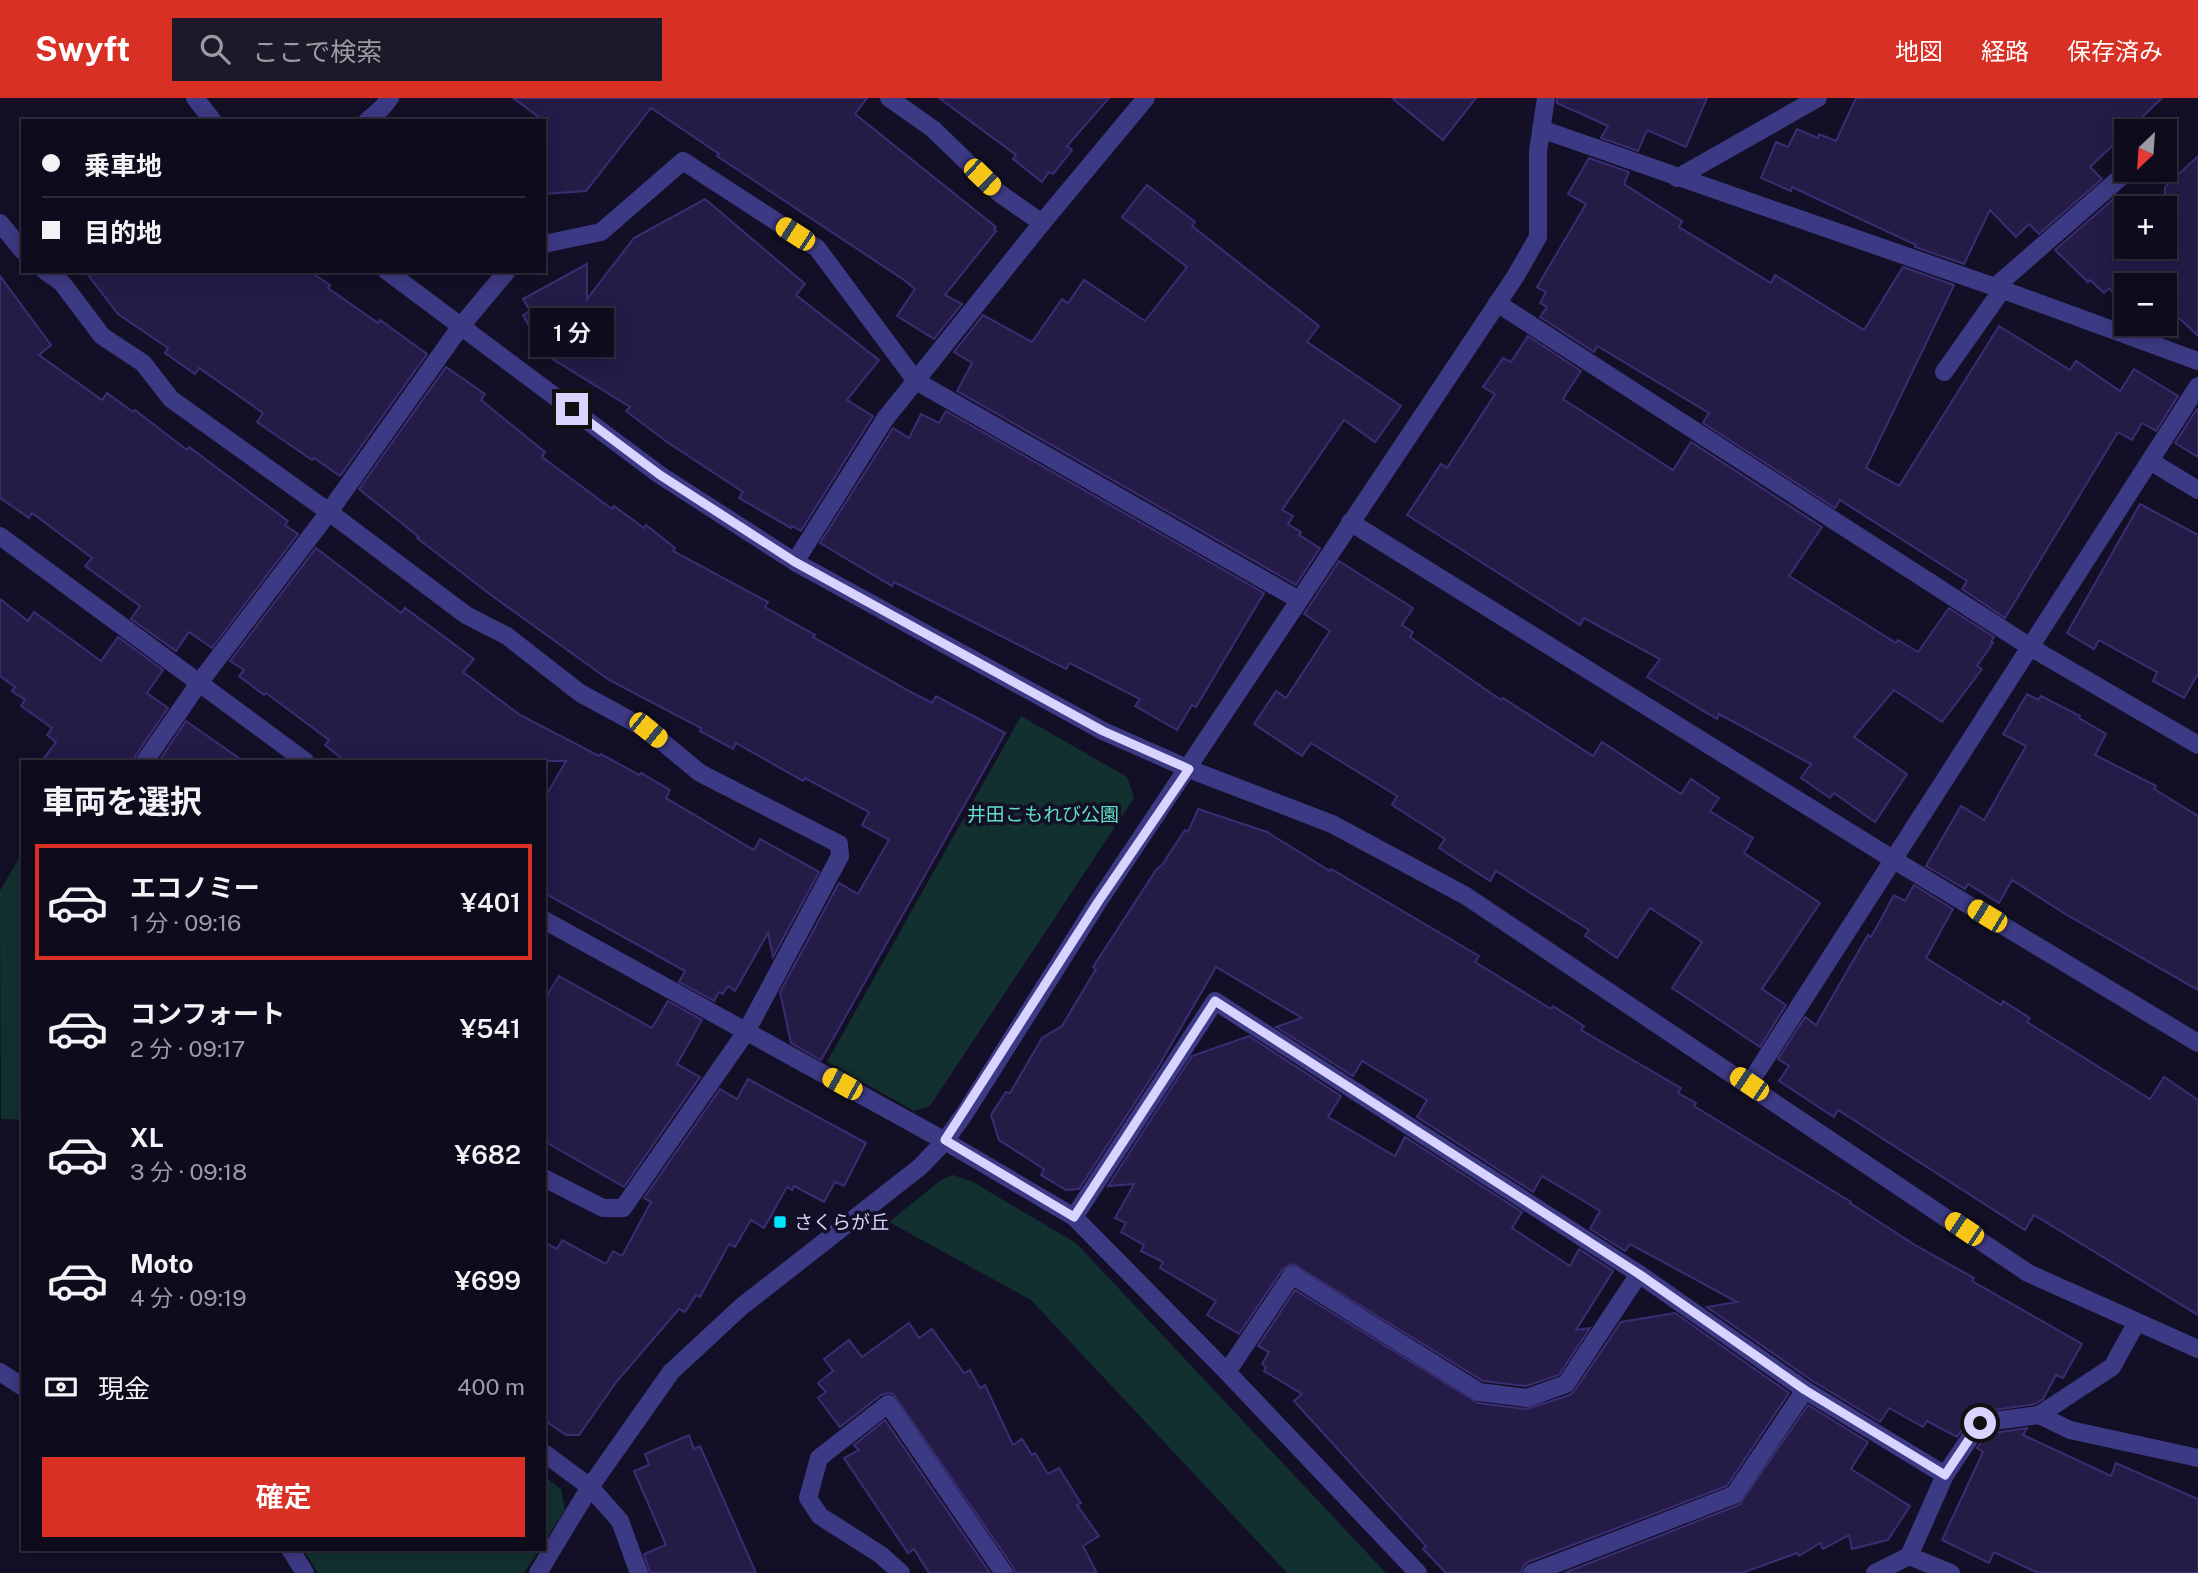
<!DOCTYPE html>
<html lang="ja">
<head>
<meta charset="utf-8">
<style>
	:root { --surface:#0e0b1c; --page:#1c1929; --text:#f1f3f6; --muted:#9b9ba3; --line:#2e2b3b; --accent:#d93025 }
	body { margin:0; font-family:"Public Sans","Noto Sans JP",sans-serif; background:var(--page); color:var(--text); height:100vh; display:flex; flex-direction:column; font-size:26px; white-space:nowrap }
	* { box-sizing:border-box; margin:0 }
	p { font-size:23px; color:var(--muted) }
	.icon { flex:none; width:38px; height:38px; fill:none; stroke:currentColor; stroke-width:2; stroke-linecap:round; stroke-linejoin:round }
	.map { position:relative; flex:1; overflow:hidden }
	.drawer { position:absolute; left:21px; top:662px; width:525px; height:791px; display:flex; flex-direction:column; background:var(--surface); border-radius:0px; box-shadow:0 4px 18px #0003,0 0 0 2px var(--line) }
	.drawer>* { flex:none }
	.banner { position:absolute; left:21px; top:21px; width:525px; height:154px; border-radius:0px; box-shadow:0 4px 18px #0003,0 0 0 2px var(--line); display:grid; align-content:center; height:154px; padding:0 21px; background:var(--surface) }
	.needle { width:46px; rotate:205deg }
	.buttons { position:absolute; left:2114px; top:21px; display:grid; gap:14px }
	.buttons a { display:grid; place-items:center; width:63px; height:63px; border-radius:0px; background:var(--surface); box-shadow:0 4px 18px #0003,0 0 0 2px var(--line); font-size:35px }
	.end { position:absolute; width:32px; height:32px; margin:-16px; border:9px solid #d9d4ff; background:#111; box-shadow:0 0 0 4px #111 }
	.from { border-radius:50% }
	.bubble { position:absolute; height:49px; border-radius:0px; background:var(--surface); box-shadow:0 4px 18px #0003,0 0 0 2px var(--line); font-size:23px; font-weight:600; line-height:49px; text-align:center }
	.car { position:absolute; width:21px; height:42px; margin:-21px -10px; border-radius:9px; box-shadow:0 0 5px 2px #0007; background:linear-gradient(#f5c518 24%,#345 0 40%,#f5c518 0 76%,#345 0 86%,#f5c518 0) }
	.banner b { display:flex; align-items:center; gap:24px; height:66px; font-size:26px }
	.banner b+b { border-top:2px solid var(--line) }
	.banner i { width:18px; height:18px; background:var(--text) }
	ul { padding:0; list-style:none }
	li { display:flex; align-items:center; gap:21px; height:116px; margin:0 14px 10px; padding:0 7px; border:4px solid transparent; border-radius:0px }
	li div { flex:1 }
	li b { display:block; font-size:26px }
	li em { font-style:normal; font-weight:600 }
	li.current { border-color:var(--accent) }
	li>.icon { width:63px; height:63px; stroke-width:1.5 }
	h2 { padding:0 21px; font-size:32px; line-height:84px }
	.pay { display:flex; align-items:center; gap:18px; height:77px; padding:0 21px; font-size:26px }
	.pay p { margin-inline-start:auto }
	.action { display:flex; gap:14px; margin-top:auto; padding:14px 21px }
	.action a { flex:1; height:80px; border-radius:0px; background:var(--accent); color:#fff; font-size:28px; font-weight:600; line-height:80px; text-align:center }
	header { display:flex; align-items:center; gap:42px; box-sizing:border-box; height:98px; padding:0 35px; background:var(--accent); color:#fff }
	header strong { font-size:33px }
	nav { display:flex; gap:38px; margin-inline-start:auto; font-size:24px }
	.search { width:490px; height:63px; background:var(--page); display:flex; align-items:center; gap:18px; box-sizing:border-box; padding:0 24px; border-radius:0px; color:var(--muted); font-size:26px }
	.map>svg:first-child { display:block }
	.green { fill:#12302f }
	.building { fill:#241b47; stroke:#3b2d73; stroke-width:2 }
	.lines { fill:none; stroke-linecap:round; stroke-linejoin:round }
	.minor { stroke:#3d3a85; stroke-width:18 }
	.route { stroke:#d9d4ff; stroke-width:9 }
	.poi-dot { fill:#00e5ff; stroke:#130f26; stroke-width:2.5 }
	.labels { text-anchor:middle; stroke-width:7; stroke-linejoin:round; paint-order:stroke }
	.park-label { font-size:19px; fill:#5fe0c0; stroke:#130f26 }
	.poi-label { font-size:19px; fill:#d9d4ff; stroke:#130f26; text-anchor:start }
</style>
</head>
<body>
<header>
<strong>Swyft</strong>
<div class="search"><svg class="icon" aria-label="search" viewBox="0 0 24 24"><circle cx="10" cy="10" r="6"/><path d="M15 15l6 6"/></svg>ここで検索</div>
<nav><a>地図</a><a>経路</a><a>保存済み</a></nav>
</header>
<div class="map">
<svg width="2198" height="1475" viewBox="0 0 2198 1475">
	<rect width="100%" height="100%" fill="#130f26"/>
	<g class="green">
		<path d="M 1021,618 L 1127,679 L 1134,700 L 930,1008 L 914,1013 L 827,964 Z"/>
		<path d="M 19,760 L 23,760 L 23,1022 L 1,1021 L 0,793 Z"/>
		<path d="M 953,1077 L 973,1084 L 1076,1145 L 1386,1475 L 1287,1475 L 1031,1202 L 889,1124 L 941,1082 Z"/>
		<path d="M 544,1378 L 561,1391 L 565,1412 L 544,1444 Z"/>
		<path d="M 303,1451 L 540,1451 L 524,1475 L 318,1475 Z"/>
	</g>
	<g class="building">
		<path d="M 513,0 L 867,0 L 855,16 L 996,129 L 994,131 L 996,133 L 945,197 L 962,206 L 934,241 L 897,218 L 915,191 L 904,182 L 717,58 L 719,56 L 651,10 L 586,93 L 544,96 L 544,23 Z"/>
		<path d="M 939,0 L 1109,0 L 1067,48 L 1072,52 L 1053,76 L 1049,74 L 1042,84 L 1013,61 L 1016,57 Z"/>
		<path d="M 1392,0 L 1476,0 L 1443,42 Z"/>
		<path d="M 1557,0 L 1707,0 L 1686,49 L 1647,32 L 1638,53 L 1601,40 L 1608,28 L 1557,5 Z"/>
		<path d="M 1856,0 L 2162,0 L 2090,69 L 2102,81 L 2039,136 L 2029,126 L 2016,139 L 1990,112 L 1964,166 L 1915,149 L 1916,147 L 1792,89 L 1791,93 L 1761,80 L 1776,44 L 1788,49 L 1797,31 L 1818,40 L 1819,36 L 1836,43 Z"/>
		<path d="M 2198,58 L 2198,238 L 2179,220 L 2160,237 L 2147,232 L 2141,226 L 2165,226 L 2165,187 L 2126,187 L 2126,209 L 2109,190 L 2104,195 L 2090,182 L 2088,184 L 2055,152 L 2118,97 L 2131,110 L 2126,110 L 2126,149 L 2165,149 L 2165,89 Z"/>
		<path d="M 1589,60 L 1629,74 L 1624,86 L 1682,123 L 1679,129 L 1771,185 L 1775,177 L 1864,232 L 1903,169 L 1954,187 L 1866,370 L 1899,388 L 1999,228 L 2070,272 L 2076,263 L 2120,293 L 2134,271 L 2178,298 L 2156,333 L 2142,325 L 2132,342 L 2118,334 L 2005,520 L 1962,491 L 1967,483 L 1840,402 L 1835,410 L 1703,325 L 1709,315 L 1597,248 L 1594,254 L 1540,219 L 1547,209 L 1540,205 L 1546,194 L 1537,189 L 1586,106 L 1568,96 Z"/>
		<path d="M 1147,87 L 1195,124 L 1192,128 L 1319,228 L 1307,244 L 1401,308 L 1375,344 L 1344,322 L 1282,412 L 1293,418 L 1288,426 L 1301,434 L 1299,437 L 1320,450 L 1296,487 L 957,293 L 972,265 L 954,254 L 983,217 L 1032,244 L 1062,201 L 1068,205 L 1084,182 L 1145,223 L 1187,169 L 1122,119 Z"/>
		<path d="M 705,101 L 805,186 L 796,197 L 879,262 L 847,302 L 873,318 L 801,433 L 792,428 L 791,430 L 739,400 L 743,394 L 667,344 L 626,313 L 630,309 L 546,257 L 523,217 L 530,213 L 523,201 L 587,166 L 587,201 L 634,140 Z"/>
		<path d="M 85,173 L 309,173 L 330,187 L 328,190 L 378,225 L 380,222 L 427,256 L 340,378 L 314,360 L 312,362 L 257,324 L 263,315 L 199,270 L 195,276 L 165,255 L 168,250 L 118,216 Z"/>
		<path d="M 0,178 L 51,247 L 39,257 L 102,302 L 107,295 L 133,314 L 135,312 L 187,352 L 189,349 L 288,423 L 285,427 L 298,436 L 212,550 L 189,534 L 176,553 L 131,521 L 140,508 L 85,468 L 92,460 L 32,415 L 29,420 L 0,400 Z"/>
		<path d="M 1528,238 L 1581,273 L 1563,301 L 1673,372 L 1691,344 L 1822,429 L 1789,478 L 1896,545 L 1898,542 L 1918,554 L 1949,510 L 1994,539 L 1991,544 L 1993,545 L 1977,568 L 1982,571 L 1942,624 L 1894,592 L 1854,639 L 1907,676 L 1875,724 L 1834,695 L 1830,700 L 1801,680 L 1811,666 L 1719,616 L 1717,621 L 1647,579 L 1660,561 L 1584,520 L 1580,527 L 1407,417 L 1441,366 L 1447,370 L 1495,296 L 1483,289 L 1503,260 L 1511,264 Z"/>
		<path d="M 446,269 L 485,296 L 481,302 L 545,354 L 542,359 L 612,411 L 614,408 L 644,430 L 646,427 L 675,450 L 673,453 L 768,504 L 765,509 L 815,537 L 813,539 L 911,594 L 932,605 L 936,598 L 1005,635 L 821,962 L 791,945 L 780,894 L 839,785 L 858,796 L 889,742 L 862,727 L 869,714 L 805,680 L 803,683 L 736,645 L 733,651 L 700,633 L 701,630 L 609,582 L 491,497 L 417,440 L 419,439 L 359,391 Z"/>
		<path d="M 2197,311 L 2198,311 L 2198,359 L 2175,345 Z"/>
		<path d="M 946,313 L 1264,495 L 1196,609 L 1192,607 L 1177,632 L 1135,608 L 1140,601 L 1070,565 L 1066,571 L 894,484 L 892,488 L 820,445 L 893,330 L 909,340 L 921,316 L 939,325 Z"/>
		<path d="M 2140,406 L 2198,437 L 2198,576 L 2184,600 L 2153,583 L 2157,574 L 2099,542 L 2094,551 L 2067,535 Z"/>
		<path d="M 316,450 L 401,515 L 405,510 L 474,561 L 463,574 L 520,617 L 599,658 L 601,656 L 639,677 L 641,675 L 670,692 L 666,700 L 754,752 L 760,741 L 819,774 L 773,859 L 768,835 L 735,893 L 728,888 L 723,896 L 719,894 L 714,903 L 679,884 L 685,873 L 544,795 L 544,701 L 566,663 L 345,663 L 325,647 L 329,642 L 266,595 L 264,597 L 239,578 L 244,572 L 230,563 Z"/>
		<path d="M 1339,463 L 1413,510 L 1402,527 L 1413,534 L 1410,539 L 1501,602 L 1503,600 L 1593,658 L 1602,644 L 1681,696 L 1691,681 L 1719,700 L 1710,713 L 1753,740 L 1744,755 L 1820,805 L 1762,891 L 1786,907 L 1760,949 L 1672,890 L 1702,844 L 1650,810 L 1617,860 L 1585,838 L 1589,832 L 1496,773 L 1490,783 L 1439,750 L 1445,741 L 1392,707 L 1397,698 L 1311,645 L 1302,658 L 1254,626 L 1276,593 L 1286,600 L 1330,533 L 1304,516 Z"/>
		<path d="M 0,501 L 28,523 L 34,514 L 101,563 L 118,539 L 163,572 L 147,595 L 168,610 L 136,657 L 134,663 L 42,663 L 56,644 L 47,637 L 52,630 L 21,608 L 25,602 L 12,593 L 15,589 L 0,578 Z"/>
		<path d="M 2027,596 L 2038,602 L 2041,598 L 2080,618 L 2079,620 L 2106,636 L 2095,657 L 2156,688 L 2154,691 L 2198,718 L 2198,892 L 2067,817 L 2012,782 L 1999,805 L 1968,786 L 1965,791 L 1926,768 L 1961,708 L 1984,722 L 2026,648 L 2003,636 Z"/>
		<path d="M 186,623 L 243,663 L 159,663 Z"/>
		<path d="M 1198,711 L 1267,734 L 1330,773 L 1331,771 L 1479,858 L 1475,864 L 1551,911 L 1553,908 L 1584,928 L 1581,932 L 1681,990 L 1678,995 L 1696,1005 L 1694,1008 L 1851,1104 L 1850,1105 L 1915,1147 L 1974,1180 L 1972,1183 L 2082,1246 L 2063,1280 L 2056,1277 L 2043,1301 L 2035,1306 L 1974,1315 L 1957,1339 L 1927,1323 L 1923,1329 L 1889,1310 L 1880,1324 L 1811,1282 L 1707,1209 L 1737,1204 L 1630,1146 L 1625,1153 L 1590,1131 L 1600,1113 L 1542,1078 L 1533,1094 L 1417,1019 L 1427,1002 L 1362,963 L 1353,978 L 1276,929 L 1302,920 L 1216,869 L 1157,971 L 1079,1091 L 1066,1092 L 1041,1077 L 1044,1071 L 999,1042 L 991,1017 L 1006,994 L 1010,995 L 1042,940 L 1062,928 L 1096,871 L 1093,869 L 1156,772 L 1162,767 L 1185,732 L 1188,734 Z"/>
		<path d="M 1914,787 L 1953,811 L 1926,860 L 2001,907 L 2003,903 L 2030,920 L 2027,924 L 2150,1001 L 2164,979 L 2198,1002 L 2198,1217 L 2034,1117 L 2025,1132 L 1838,1012 L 1834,1019 L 1779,983 L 1789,968 L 1778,961 L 1805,919 L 1816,927 L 1868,837 L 1871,839 L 1894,797 L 1905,803 Z"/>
		<path d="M 559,878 L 652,930 L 668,903 L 702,922 L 677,966 L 700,979 L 624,1089 L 544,1043 L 544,902 Z"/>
		<path d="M 1249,938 L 1341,998 L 1328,1019 L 1395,1058 L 1405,1039 L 1522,1114 L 1512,1130 L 1570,1168 L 1579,1151 L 1613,1173 L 1576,1232 L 1590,1230 L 1559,1277 L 1526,1288 L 1483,1283 L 1293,1166 L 1283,1171 L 1239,1236 L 1207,1217 L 1216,1203 L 1160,1170 L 1163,1164 L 1141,1153 L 1144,1147 L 1121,1134 L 1126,1125 L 1115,1120 L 1134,1086 L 1108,1088 L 1192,958 Z"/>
		<path d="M 748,981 L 866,1045 L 844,1088 L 835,1084 L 824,1104 L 794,1088 L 792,1092 L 787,1089 L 764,1130 L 751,1122 L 735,1149 L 729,1146 L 700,1199 L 696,1197 L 685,1214 L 679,1211 L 617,1283 L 579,1337 L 566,1337 L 544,1322 L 544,1144 L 557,1151 L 562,1142 L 606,1166 L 613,1153 L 622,1158 L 651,1104 L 644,1100 L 720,991 L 737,1001 Z"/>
		<path d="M 1295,1192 L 1478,1305 L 1526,1311 L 1570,1297 L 1575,1292 L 1621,1224 L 1675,1215 L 1789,1295 L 1727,1388 L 1528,1464 L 1523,1468 L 1521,1475 L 1446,1475 L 1423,1451 L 1426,1448 L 1294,1303 L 1302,1296 L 1264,1273 L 1266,1269 L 1262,1266 L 1269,1254 L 1258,1248 Z"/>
		<path d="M 909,1225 L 919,1240 L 932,1231 L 964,1275 L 970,1272 L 980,1290 L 985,1287 L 1013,1347 L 1022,1341 L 1032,1357 L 1035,1355 L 1048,1376 L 1059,1370 L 1081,1405 L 1077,1407 L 1099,1438 L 1083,1448 L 1097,1475 L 1015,1475 L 1013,1469 L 893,1296 L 887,1295 L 881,1297 L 840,1329 L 818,1300 L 826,1294 L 818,1285 L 833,1273 L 824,1261 L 849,1242 L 862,1259 Z"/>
		<path d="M 1808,1307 L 1868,1344 L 1851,1371 L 1910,1408 L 1888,1442 L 1852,1451 L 1849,1437 L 1823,1451 L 1820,1445 L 1799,1458 L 1797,1455 L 1742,1475 L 1564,1475 L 1739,1407 Z"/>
		<path d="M 885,1322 L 990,1475 L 929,1475 L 914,1451 L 908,1455 L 844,1360 L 859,1352 L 854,1347 Z"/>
		<path d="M 2027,1330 L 2023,1337 L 2111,1378 L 2116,1365 L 2198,1401 L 2198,1475 L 2038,1475 L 1994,1454 L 1989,1465 L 1942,1442 L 1983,1354 L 1977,1350 L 1987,1336 Z"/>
		<path d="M 689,1337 L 694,1351 L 700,1348 L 756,1475 L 650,1475 L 644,1456 L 666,1447 L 634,1373 L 649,1367 L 645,1356 Z"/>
	</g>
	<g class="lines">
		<g class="minor">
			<path d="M 195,0 L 213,23"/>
			<path d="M 889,0 L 933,31 L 999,95 L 1042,125"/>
			<path d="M 367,23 L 382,10 L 390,0"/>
			<path d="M 1541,31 L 1995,189 L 2198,263"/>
			<path d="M 2165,41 L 2168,38"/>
			<path d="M 1677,80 L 1818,0"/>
			<path d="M 0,125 L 23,153"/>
			<path d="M 544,146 L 601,134 L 683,63 L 817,150 L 916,283 L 1299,502"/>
			<path d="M 45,173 L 62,185 L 102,238 L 143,265 L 171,301 L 329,414 L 466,517 L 507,538 L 580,595 L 648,632 L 700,675 L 839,746 L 840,758 L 746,934 L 623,1110 L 603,1110 L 544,1080"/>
			<path d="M 387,173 L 660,377 L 795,464 L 1103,633 L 1189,671 L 1332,726 L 1466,798 L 2028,1175 L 2198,1251"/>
			<path d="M 1995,189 L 2129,72"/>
			<path d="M 1497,205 L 2030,549 L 2198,647"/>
			<path d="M 1944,274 L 2002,192"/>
			<path d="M 2150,363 L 2198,392"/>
			<path d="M 1350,424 L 1894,762 L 2198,945"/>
			<path d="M 0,438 L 305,663"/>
			<path d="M 795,464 L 885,321 L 1042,125 L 1146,0"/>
			<path d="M 145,663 L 199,585 L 329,414 L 461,228 L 507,173"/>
			<path d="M 544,822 L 945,1043 L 1074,1119 L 1227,1274 L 1418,1475"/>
			<path d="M 1749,986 L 2198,288"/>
			<path d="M 1074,1119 L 1215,903 L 1639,1176 L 1805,1292 L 1945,1377"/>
			<path d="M 0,1274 L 23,1289"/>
			<path d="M 1227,1274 L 1292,1177 L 1479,1294 L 1527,1300 L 1566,1286 L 1639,1176"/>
			<path d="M 2039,1317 L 2070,1332 L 2198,1360"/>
			<path d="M 544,1355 L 590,1389 L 620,1423 L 639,1475"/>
			<path d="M 290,1451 L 305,1475"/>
			<path d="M 1909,1458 L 1951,1475"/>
			<path d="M 538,1475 L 590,1389 L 671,1274 L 741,1209 L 920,1069 L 945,1043 L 965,1015 L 1098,804 L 1515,179 L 1538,139 L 1538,53 L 1546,0"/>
			<path d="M 901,1475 L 881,1457 L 820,1418 L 808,1400 L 819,1360 L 888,1306 L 1004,1475"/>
			<path d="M 1532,1475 L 1734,1397 L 1805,1292"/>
			<path d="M 1875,1475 L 1909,1458 L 1945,1377 L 1980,1325 L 2039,1317 L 2112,1269 L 2137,1224"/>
		</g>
	</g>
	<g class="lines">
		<path class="route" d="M 572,311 L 660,377 L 795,464 L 1103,633 L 1189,671 L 1098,804 L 945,1042 L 1074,1119 L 1215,903 L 1639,1176 L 1805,1292 L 1945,1377 L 1980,1325"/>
	</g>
	<rect class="poi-dot" x="773" y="1117" width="14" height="14" rx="3.5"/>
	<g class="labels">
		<g class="park-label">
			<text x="1043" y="723">井田こもれび公園</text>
		</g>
		<g class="poi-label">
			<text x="794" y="1131">さくらが丘</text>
		</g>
	</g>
</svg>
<div class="buttons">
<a><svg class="needle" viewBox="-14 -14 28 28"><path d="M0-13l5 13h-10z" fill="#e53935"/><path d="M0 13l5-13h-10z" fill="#9b9ba3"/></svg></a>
<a>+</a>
<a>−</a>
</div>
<i class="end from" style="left:1980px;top:1325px"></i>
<i class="end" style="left:572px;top:311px"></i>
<div class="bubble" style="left:530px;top:210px;width:84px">1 分</div>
<i class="car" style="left:982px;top:79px;rotate:134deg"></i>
<i class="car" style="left:795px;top:136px;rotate:303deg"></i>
<i class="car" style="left:648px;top:632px;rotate:129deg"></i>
<i class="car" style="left:1987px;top:818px;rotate:301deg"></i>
<i class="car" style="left:842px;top:986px;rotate:299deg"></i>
<i class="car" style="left:1749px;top:986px;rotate:304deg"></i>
<i class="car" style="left:1964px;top:1131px;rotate:304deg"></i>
<div class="banner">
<b><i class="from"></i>乗車地</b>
<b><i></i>目的地</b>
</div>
<section class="drawer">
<h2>車両を選択</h2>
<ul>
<li class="current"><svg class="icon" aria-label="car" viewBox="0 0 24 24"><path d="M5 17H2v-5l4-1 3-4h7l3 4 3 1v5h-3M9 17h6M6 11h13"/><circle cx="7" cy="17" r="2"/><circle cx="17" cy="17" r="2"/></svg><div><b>エコノミー</b><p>1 分 · 09:16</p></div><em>¥401</em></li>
<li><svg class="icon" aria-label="car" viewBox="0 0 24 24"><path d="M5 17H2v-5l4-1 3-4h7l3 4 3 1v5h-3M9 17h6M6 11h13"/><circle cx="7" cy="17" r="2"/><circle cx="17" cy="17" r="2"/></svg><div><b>コンフォート</b><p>2 分 · 09:17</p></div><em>¥541</em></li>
<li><svg class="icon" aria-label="car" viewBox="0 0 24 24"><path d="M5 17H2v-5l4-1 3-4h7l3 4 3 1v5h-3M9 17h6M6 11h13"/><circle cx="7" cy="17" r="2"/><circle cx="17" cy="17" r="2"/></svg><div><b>XL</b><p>3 分 · 09:18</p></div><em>¥682</em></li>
<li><svg class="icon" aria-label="car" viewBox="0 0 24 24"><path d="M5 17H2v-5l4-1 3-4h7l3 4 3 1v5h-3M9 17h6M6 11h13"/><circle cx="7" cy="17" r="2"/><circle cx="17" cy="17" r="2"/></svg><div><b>Moto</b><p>4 分 · 09:19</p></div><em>¥699</em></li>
</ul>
<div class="pay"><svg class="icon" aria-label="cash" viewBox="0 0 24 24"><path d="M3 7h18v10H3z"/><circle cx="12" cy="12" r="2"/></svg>現金<p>400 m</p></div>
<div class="action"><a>確定</a></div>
</section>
</div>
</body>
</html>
